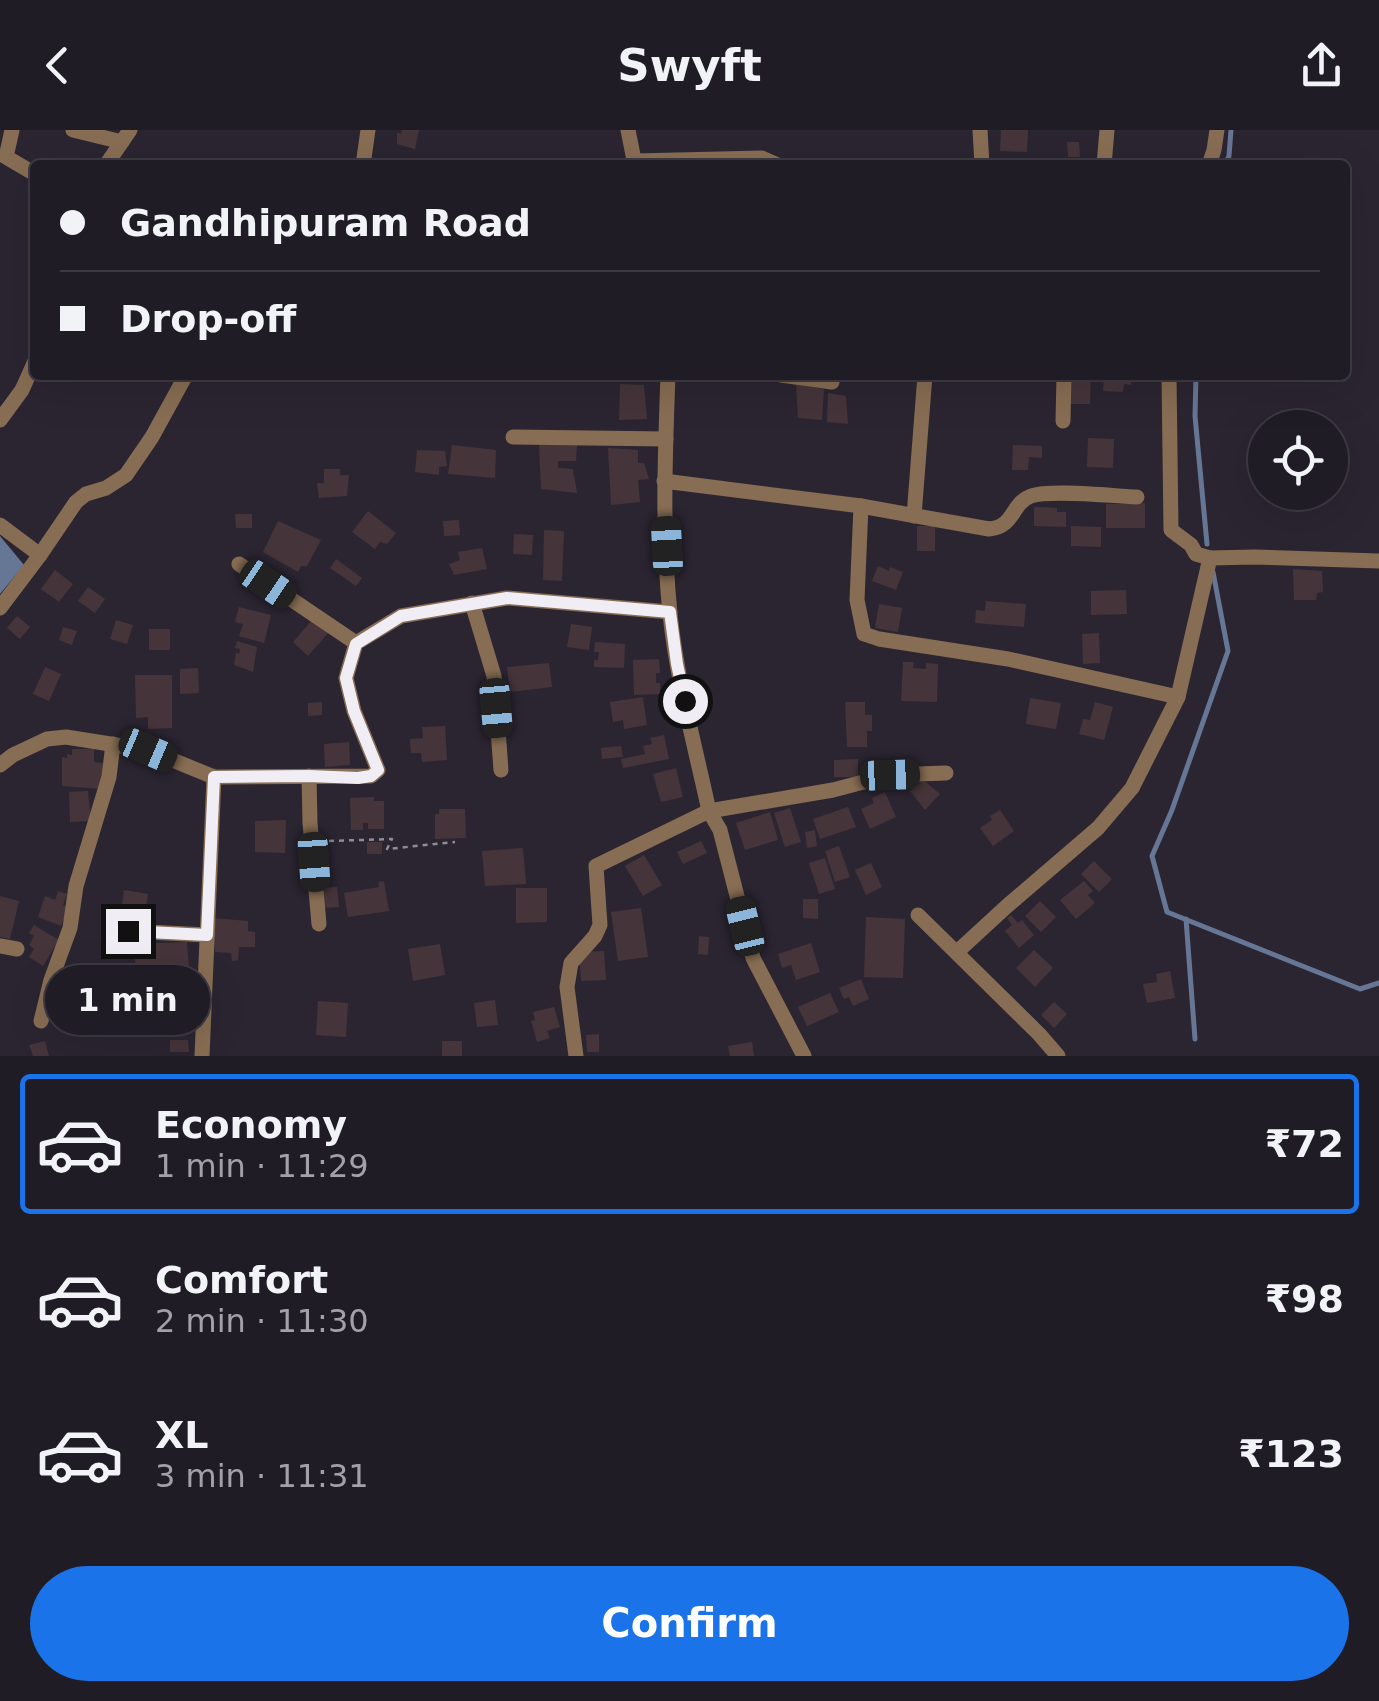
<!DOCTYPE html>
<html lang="en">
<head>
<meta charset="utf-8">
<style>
	:root { --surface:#201c26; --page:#28252e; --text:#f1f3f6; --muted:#a2a1a7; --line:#3d3a43; --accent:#1a73e8 }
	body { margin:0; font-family:"DejaVu Sans",sans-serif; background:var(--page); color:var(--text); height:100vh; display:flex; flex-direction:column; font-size:38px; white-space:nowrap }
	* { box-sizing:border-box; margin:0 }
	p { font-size:32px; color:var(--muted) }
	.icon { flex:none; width:55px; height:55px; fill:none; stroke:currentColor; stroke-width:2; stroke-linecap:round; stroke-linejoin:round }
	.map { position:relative; height:926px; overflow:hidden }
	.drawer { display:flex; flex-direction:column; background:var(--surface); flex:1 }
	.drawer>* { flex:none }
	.top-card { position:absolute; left:30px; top:30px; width:1320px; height:220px; border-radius:10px; box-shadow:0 10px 40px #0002,0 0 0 2px var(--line); display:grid; align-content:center; height:220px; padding:0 30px; background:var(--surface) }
	.fabs { position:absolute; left:1248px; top:280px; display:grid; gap:20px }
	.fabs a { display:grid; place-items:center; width:100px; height:100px; border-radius:50%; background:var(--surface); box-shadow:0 10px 40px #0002,0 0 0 2px var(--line); font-size:50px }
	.end { position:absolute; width:45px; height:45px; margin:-22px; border:12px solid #f0edf5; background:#111; box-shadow:0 0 0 5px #111 }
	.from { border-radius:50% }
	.bubble { position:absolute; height:70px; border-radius:35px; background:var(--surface); box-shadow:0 10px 40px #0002,0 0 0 2px var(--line); font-size:32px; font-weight:800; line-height:70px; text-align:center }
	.car { position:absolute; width:30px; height:60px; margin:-30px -15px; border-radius:12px; box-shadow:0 0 8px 2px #0007; background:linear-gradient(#222 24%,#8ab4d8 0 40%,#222 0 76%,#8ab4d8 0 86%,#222 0) }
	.top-card b { display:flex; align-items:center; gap:35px; height:95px; font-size:38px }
	.top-card b+b { border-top:2px solid var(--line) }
	.top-card i { width:25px; height:25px; background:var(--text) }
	ul { padding:18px 0 0; list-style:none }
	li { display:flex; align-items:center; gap:30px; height:140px; margin:0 20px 15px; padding:0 10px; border:5px solid transparent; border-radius:10px }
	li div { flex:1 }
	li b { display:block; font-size:38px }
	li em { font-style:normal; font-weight:800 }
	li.on { border-color:var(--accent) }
	li>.icon { width:90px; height:90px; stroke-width:1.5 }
	.button { display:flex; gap:20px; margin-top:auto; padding:20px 30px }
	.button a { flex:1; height:115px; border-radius:60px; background:var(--accent); color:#fff; font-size:40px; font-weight:800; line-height:115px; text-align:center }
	header { display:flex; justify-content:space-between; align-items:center; height:130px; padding:0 30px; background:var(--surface); font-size:45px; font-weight:800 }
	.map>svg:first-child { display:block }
	.water { fill:#667695 }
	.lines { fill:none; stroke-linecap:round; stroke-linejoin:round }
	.stream { stroke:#667695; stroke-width:5 }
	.building { fill:#45353a }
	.path { stroke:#918d97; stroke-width:2.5; stroke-dasharray:5 5; stroke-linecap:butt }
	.street { stroke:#876d53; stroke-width:15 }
	.route { stroke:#f0edf5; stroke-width:12 }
</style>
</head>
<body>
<header><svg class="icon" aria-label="back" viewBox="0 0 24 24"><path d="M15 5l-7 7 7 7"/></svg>Swyft<svg class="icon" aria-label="share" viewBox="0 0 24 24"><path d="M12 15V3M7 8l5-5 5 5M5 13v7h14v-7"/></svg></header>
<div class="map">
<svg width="1379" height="926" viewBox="0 0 1379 926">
	<rect width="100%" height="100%" fill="#2b2532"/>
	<path class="water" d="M 0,406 L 24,435 L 0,464 Z"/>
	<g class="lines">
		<g class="stream">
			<path d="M 1225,35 L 1229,26 L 1231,0"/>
			<path d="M 1196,245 L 1195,286 L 1207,414"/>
			<path d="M 1213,442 L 1228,521 L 1172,680 L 1152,726 L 1167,782 L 1360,859 L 1379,853"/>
			<path d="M 1186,789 L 1195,909"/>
		</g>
	</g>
	<g class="building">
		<path d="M 402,0 L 419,0 L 415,19 L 397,14 L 397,3 L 401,4 Z"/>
		<path d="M 1001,0 L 1028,0 L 1027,22 L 1000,21 Z"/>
		<path d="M 1067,12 L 1079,12 L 1080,27 L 1068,27 Z"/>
		<path d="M 1070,245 L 1091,245 L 1090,274 L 1069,274 Z"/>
		<path d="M 1104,245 L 1132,245 L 1131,255 L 1124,254 L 1123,262 L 1103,261 Z"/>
		<path d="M 620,254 L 644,255 L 647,289 L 619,290 Z"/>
		<path d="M 796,254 L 824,259 L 822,290 L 798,288 Z"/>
		<path d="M 828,263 L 846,266 L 848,294 L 827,292 Z"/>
		<path d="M 1088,308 L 1114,309 L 1113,338 L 1087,337 Z"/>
		<path d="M 452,315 L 496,320 L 495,348 L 448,344 Z"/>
		<path d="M 539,315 L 577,315 L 576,331 L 558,331 L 558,338 L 573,339 L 577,363 L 541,359 Z"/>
		<path d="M 1013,315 L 1042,316 L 1042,328 L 1029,327 L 1028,340 L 1012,340 Z"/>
		<path d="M 608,318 L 638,320 L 638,333 L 644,333 L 649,349 L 638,350 L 640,372 L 611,375 Z"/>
		<path d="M 417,320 L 445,321 L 447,336 L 439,337 L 439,345 L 415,342 Z"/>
		<path d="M 324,339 L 340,339 L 340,345 L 349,345 L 347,366 L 319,368 L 317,353 L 324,353 Z"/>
		<path d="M 1145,373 L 1145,398 L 1106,398 L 1106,374 Z"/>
		<path d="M 1034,377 L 1057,378 L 1057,382 L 1066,382 L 1066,397 L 1034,396 Z"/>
		<path d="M 368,381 L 396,403 L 387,414 L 380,412 L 375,419 L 352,402 Z"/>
		<path d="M 235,384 L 252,384 L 252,398 L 236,398 Z"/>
		<path d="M 459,390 L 460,405 L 444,406 L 443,391 Z"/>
		<path d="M 278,391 L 321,410 L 307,436 L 301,436 L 298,442 L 263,422 Z"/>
		<rect x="917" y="396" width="18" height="25"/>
		<path d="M 1071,396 L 1101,397 L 1101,417 L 1071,416 Z"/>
		<path d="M 544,400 L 564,401 L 562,451 L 543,450 Z"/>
		<path d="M 514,404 L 533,405 L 532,425 L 513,424 Z"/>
		<path d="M 482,418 L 487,439 L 454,445 L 449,434 L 460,430 L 458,422 Z"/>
		<path d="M 336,429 L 362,448 L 356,456 L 330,438 Z"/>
		<path d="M 878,436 L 889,441 L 890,437 L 903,442 L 896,460 L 872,451 Z"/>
		<path d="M 1293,439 L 1322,441 L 1323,462 L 1317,463 L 1316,470 L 1294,470 Z"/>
		<path d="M 55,440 L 73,454 L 59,472 L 41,459 Z"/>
		<path d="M 88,457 L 105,469 L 95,483 L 78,471 Z"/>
		<path d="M 1126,460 L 1127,484 L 1091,485 L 1091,461 Z"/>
		<path d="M 986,471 L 1026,474 L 1024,497 L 975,493 L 976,480 L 985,481 Z"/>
		<path d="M 879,474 L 902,478 L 898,502 L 875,498 Z"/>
		<path d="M 239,477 L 271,485 L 264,513 L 239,506 L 243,494 L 235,492 Z"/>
		<path d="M 17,486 L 30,497 L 20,509 L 7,498 Z"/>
		<path d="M 313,489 L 329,502 L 308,526 L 293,512 Z"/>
		<path d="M 116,490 L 133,495 L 127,514 L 110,509 Z"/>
		<path d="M 571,494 L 592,497 L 589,520 L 567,517 Z"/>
		<path d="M 63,497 L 77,501 L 72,515 L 59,510 Z"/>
		<rect x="149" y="499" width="21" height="21"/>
		<path d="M 1099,503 L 1100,533 L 1083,534 L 1082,504 Z"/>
		<path d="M 237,511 L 257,517 L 253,542 L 234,535 L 236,522 L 239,524 L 240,519 L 235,518 Z"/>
		<path d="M 595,512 L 625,514 L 624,538 L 594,537 L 594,530 L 598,530 L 599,522 L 594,522 Z"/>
		<path d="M 659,529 L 660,543 L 656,543 L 656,553 L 660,553 L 660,564 L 634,565 L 633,530 Z"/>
		<path d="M 903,532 L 914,532 L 913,538 L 926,539 L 926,533 L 938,534 L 937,572 L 901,571 Z"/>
		<path d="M 549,533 L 552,557 L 510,562 L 507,537 Z"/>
		<path d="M 45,537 L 61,544 L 49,571 L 33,564 Z"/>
		<path d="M 198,538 L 199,563 L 180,564 L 180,539 Z"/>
		<path d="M 135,545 L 172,545 L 172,598 L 148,599 L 148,587 L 136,588 Z"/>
		<path d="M 643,567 L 647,595 L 624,599 L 623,590 L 613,592 L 610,572 Z"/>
		<path d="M 1030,568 L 1061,573 L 1056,599 L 1026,594 Z"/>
		<path d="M 322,572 L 322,585 L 308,586 L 308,573 Z"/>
		<path d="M 845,572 L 865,572 L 865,585 L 872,585 L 872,601 L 867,601 L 867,617 L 847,617 Z"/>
		<path d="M 1095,572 L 1113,577 L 1104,610 L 1079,604 L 1083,589 L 1090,590 Z"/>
		<path d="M 445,596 L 447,630 L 422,632 L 421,623 L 411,623 L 410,609 L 423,608 L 422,597 Z"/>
		<path d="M 664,605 L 669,629 L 623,638 L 621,629 L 645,624 L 643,616 L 652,614 L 650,608 Z"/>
		<path d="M 349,612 L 350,635 L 325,637 L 324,614 Z"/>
		<path d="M 621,616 L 623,627 L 602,629 L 601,618 Z"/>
		<path d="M 72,619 L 94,619 L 94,632 L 103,633 L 103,659 L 62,656 L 62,627 L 67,628 L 67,624 L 72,625 Z"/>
		<path d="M 858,629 L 858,647 L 834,647 L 834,630 Z"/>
		<path d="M 676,638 L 683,667 L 661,672 L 653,644 Z"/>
		<path d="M 923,650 L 940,664 L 925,680 L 910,661 Z"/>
		<path d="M 88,661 L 91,691 L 70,692 L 69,662 Z"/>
		<path d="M 885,662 L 896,687 L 870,699 L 861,679 L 874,673 L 872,668 Z"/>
		<path d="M 374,667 L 374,671 L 384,671 L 384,699 L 368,699 L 368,693 L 363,693 L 363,700 L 351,700 L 350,668 Z"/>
		<path d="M 848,677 L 856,697 L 820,709 L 813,689 Z"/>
		<path d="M 790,678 L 801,712 L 785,717 L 774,683 Z"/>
		<path d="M 439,679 L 465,679 L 466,708 L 435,709 L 435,684 L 439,684 Z"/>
		<path d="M 1000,680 L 1014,701 L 993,716 L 980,698 L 992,690 L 990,686 Z"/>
		<path d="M 770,682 L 778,710 L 745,720 L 736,693 Z"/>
		<path d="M 286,690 L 285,723 L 255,722 L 255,691 Z"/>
		<path d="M 815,700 L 817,716 L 807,718 L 805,702 Z"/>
		<path d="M 701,711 L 707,723 L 683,734 L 677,722 Z"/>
		<rect x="367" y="712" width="15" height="12"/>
		<path d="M 839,716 L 850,747 L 835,752 L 825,721 Z"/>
		<path d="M 523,718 L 526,754 L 485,756 L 482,721 Z"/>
		<path d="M 644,725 L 662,755 L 643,766 L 625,736 Z"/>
		<path d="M 825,728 L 835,759 L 819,764 L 809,733 Z"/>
		<path d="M 1094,731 L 1112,749 L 1099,762 L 1081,744 Z"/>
		<path d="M 871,733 L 882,757 L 866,765 L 855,740 Z"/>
		<path d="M 384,751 L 389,781 L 348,787 L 344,763 L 379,757 L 378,752 Z"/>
		<path d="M 1084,751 L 1093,761 L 1088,765 L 1095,773 L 1076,789 L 1060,770 Z"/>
		<path d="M 337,757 L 339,777 L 320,778 L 318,758 Z"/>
		<path d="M 516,758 L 547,758 L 547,792 L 516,793 Z"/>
		<path d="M 124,760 L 148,764 L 145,787 L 121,784 Z"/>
		<path d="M 58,761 L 67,764 L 63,775 L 69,777 L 61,796 L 38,787 L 45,766 L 55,770 Z"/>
		<path d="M 0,766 L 19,771 L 10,809 L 0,807 Z"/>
		<path d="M 803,769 L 818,769 L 818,789 L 803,788 Z"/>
		<path d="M 1040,771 L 1056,787 L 1041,802 L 1025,786 Z"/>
		<path d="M 641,778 L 648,827 L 618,831 L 611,782 Z"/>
		<path d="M 1011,785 L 1018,793 L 1022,790 L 1034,805 L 1019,818 L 1005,801 L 1012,795 L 1007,788 Z"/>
		<path d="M 866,787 L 905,789 L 903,848 L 864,847 Z"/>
		<path d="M 213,788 L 248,791 L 248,801 L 255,802 L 255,817 L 239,817 L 238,830 L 232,831 L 231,823 L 215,822 Z"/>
		<path d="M 34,795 L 59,810 L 43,836 L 29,827 L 34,819 L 29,815 L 34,806 L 29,803 Z"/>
		<path d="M 699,806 L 709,807 L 708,825 L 698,824 Z"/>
		<path d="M 187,812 L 189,838 L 136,840 L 134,814 Z"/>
		<path d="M 811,813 L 820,842 L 796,850 L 791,835 L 782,838 L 778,824 Z"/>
		<path d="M 440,814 L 445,845 L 413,851 L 408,819 Z"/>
		<path d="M 1034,820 L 1053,838 L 1035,857 L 1016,838 Z"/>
		<path d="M 604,821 L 606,850 L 581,851 L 579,822 Z"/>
		<path d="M 1170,841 L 1175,868 L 1147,873 L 1143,854 L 1157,852 L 1156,844 Z"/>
		<path d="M 861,849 L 869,869 L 853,876 L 849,867 L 844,869 L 839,858 Z"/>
		<path d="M 830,863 L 839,882 L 807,896 L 798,877 Z"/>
		<path d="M 495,870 L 498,895 L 477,897 L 474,873 Z"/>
		<path d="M 318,871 L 348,873 L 346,907 L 316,905 Z"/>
		<path d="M 1054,872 L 1067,884 L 1054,898 L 1041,885 Z"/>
		<path d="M 554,877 L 560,897 L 547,901 L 550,908 L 537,912 L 531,891 L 535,890 L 533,882 Z"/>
		<path d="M 599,904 L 599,922 L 587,922 L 586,905 Z"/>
		<path d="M 170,910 L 188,910 L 189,922 L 170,922 Z"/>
		<path d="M 45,911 L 49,926 L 33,926 L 29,915 Z"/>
		<rect x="442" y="911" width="20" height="15"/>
		<path d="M 752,912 L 754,926 L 730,926 L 728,916 Z"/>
	</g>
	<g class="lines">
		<path class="path" d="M 329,711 L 392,709 L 387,719 L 455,712"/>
		<g class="street">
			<path d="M 12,0 L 6,27 L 35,44"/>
			<path d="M 73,0 L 122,12"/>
			<path d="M 628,0 L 635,35"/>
			<path d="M 980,0 L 982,35"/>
			<path d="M 634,31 L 762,28 L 778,35"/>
			<path d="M 106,35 L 130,0"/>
			<path d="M 363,35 L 368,0"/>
			<path d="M 1104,35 L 1107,0"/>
			<path d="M 1209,35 L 1214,20 L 1217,0"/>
			<path d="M 668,245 C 665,325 662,405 670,484 C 677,551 695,616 709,681 L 720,700 L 753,828 L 804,926"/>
			<path d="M 781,245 L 832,252"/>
			<path d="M 1169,245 L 1171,400 L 1191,415 L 1196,424 L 1210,428"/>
			<path d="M 0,290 L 22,260 L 35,231"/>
			<path d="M 1063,291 L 1064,245"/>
			<path d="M 513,307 L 666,309"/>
			<path d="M 664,351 L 861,376 L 857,470 L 864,504 L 879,509 L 1008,529 L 1178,567 L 1210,428 L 1254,427 L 1379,431"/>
			<path d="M 861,376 L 989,399 C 1015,397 1011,373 1031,366 C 1050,359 1113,366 1137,367"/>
			<path d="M 914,386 L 925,245"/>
			<path d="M 0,395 L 40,425"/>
			<path d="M 239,434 L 356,513"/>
			<path d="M 472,473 L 494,546 L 501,640"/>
			<path d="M 0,478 L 40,425 L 76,372 L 86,364 L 106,358 L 126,345 L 152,307 L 186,245"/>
			<path d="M 0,635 L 13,625 L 47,609 L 66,607 L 148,620 L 214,647"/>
			<path d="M 309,646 L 310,693 L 319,794"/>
			<path d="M 918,785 L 1039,904 L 1058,926"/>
			<path d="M 128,801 L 207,805"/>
			<path d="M 0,816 L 17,819"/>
			<path d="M 957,822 L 1007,776 L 1098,698 L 1132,658 L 1178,567"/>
			<path d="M 41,891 L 51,850 L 70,798 L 76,756 L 109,647 L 113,614"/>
			<path d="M 202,926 L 214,647 L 371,646 L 378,640 L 354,581 L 346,548 L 356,513 L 401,486 L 507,468 L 670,482"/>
			<path d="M 576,926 L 567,857 L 571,833 L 595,806 L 600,795 L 596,736 L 709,681 L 833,660 L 890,645 L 946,643"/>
		</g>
	</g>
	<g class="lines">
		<path class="route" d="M 128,801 L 207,805 L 214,647 L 309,646 L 358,648 L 371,646 L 378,640 L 354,581 L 346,548 L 356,514 L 401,486 L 507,468 L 670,482 L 677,534 L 685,571"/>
	</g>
</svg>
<div class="fabs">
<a><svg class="icon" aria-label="locate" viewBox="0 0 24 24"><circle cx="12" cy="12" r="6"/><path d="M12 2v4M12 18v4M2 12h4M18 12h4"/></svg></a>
</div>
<i class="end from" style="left:685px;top:571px"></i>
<i class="end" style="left:128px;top:801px"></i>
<div class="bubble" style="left:45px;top:835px;width:165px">1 min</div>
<i class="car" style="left:667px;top:416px;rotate:357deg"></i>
<i class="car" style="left:268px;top:454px;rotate:124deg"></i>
<i class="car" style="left:496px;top:578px;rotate:175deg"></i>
<i class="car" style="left:148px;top:620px;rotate:113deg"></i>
<i class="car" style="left:890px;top:645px;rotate:88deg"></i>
<i class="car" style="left:314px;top:732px;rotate:176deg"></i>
<i class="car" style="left:745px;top:796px;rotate:346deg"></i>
<div class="top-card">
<b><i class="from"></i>Gandhipuram Road</b>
<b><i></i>Drop-off</b>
</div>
</div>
<section class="drawer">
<ul>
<li class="on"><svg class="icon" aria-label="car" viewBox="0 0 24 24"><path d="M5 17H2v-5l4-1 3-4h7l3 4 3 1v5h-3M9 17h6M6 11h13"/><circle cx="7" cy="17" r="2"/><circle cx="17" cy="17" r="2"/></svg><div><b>Economy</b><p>1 min · 11:29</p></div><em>₹72</em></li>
<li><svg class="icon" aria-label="car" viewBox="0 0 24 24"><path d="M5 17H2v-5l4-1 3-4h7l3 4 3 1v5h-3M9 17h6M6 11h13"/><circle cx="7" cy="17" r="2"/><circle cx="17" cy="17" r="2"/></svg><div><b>Comfort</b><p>2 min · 11:30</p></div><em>₹98</em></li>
<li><svg class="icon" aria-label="car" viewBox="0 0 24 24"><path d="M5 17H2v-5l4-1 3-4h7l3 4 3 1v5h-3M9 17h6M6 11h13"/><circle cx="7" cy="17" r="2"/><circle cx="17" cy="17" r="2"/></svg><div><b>XL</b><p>3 min · 11:31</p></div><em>₹123</em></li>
</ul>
<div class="button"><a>Confirm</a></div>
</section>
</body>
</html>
